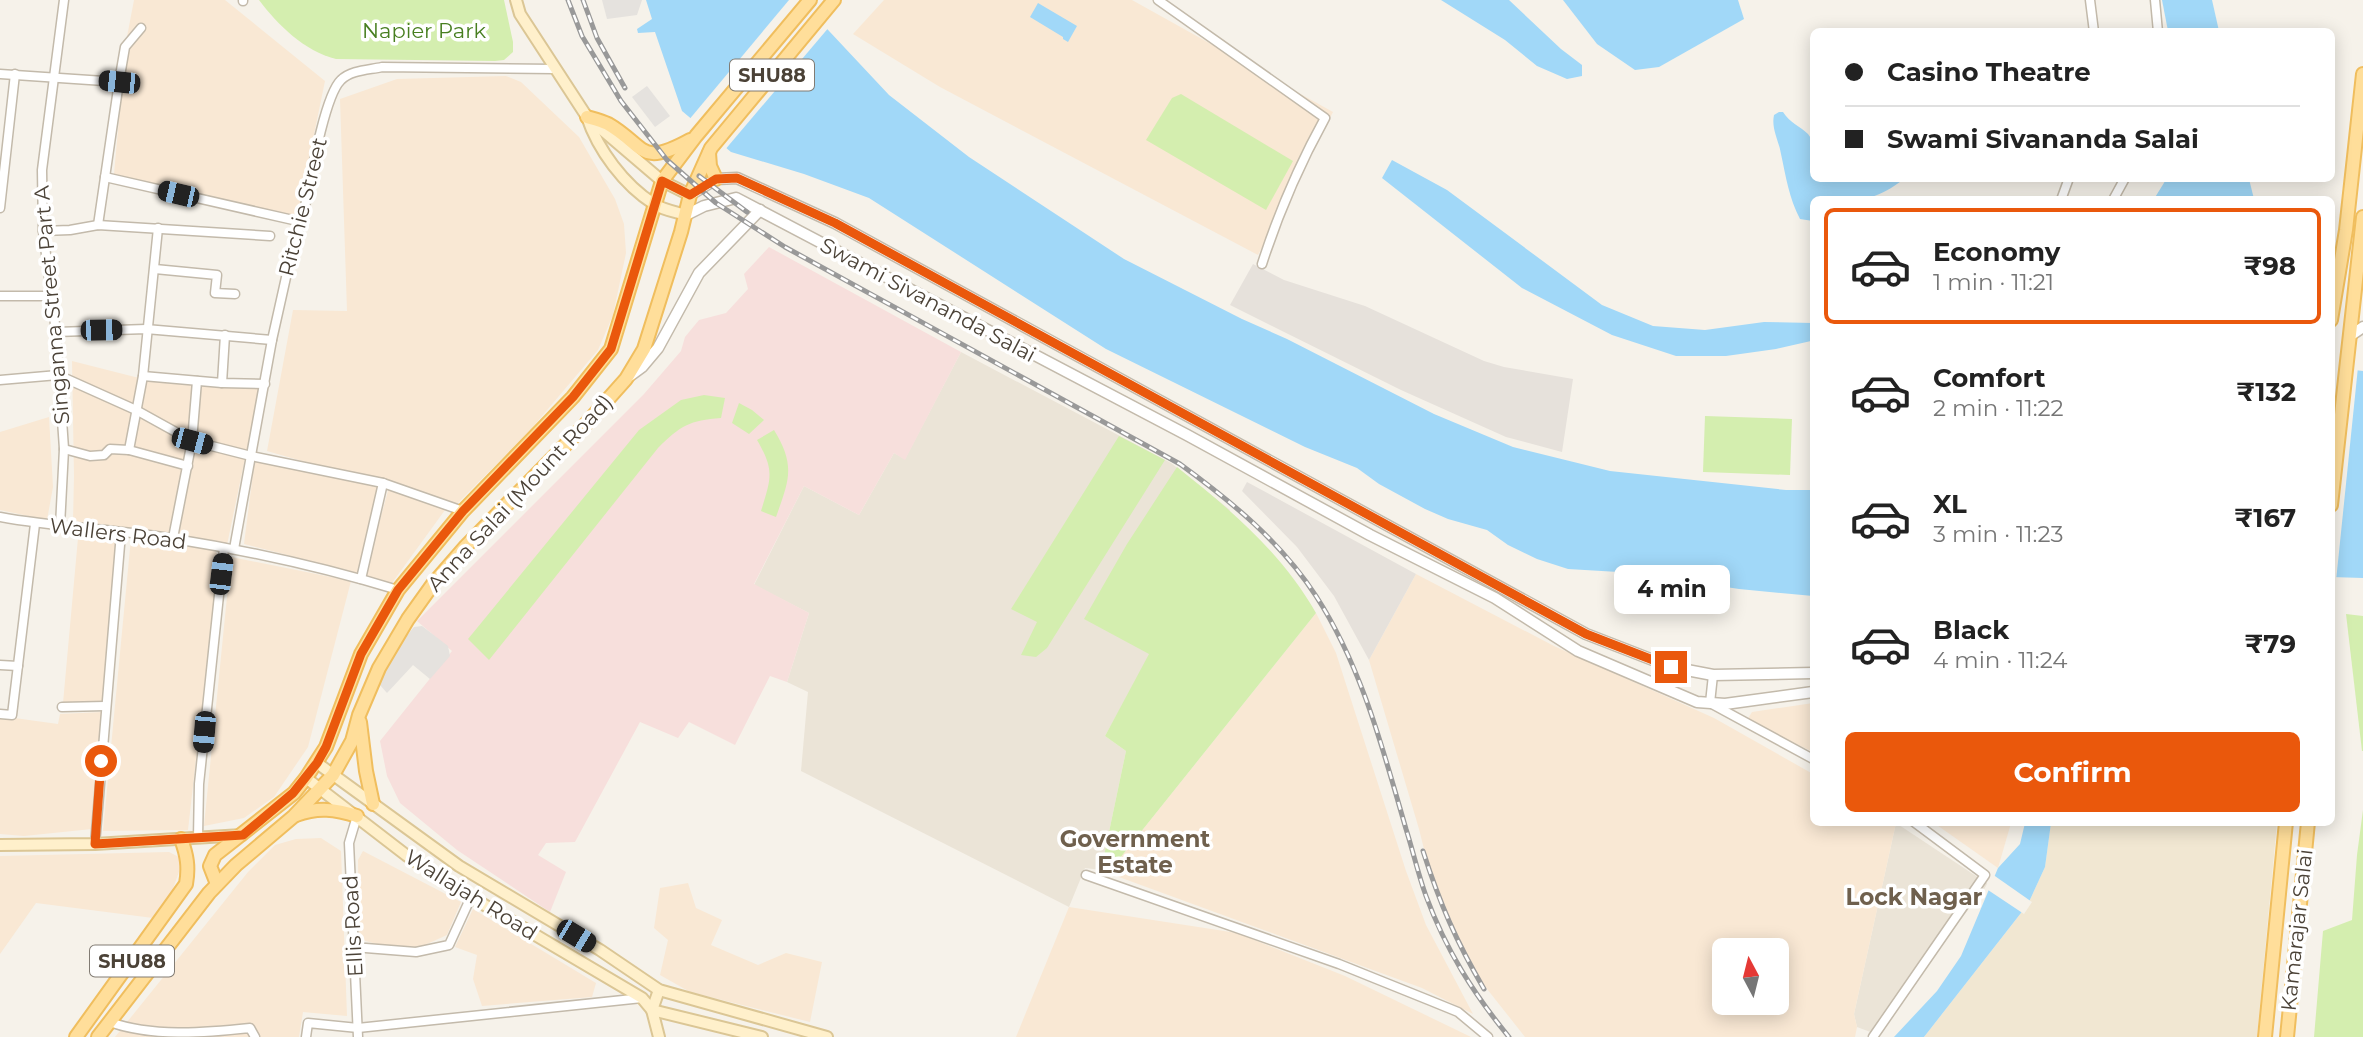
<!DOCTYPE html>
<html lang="en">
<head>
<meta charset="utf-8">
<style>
	:root { --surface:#fff; --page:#f2f2f2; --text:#222; --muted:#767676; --line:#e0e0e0; --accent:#ea580c }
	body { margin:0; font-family:Montserrat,sans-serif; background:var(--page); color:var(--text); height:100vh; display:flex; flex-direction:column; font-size:26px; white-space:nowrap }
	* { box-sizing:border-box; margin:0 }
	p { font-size:23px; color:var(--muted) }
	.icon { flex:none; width:38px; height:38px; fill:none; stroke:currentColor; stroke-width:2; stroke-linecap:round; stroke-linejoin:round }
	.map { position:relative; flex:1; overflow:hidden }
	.drawer { position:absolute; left:1810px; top:196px; width:525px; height:630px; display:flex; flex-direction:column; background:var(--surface); border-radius:10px; box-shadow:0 4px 18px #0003 }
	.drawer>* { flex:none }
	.top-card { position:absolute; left:1810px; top:28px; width:525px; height:154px; border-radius:10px; box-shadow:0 4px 18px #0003; display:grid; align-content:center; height:154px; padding:0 35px; background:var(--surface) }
	.needle { width:46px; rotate:353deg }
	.tools { position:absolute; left:1712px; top:938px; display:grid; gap:14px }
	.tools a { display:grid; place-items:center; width:77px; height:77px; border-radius:10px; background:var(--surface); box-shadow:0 4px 18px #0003; font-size:35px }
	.end { position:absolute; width:32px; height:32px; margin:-16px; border:9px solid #ea580c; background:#fff; box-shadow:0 0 0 4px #fff }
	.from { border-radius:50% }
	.bubble { position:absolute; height:49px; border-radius:10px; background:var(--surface); box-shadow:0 4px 18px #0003; font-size:23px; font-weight:700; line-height:49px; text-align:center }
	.car { position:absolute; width:21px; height:42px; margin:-21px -10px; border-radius:9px; box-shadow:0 0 5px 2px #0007; background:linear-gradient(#222 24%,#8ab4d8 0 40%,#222 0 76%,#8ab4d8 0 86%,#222 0) }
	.top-card b { display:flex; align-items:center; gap:24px; height:66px; font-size:26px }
	.top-card b+b { border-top:2px solid var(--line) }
	.top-card i { width:18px; height:18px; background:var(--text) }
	ul { padding:12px 0 0; list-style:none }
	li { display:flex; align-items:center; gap:21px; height:116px; margin:0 14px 10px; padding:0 21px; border:4px solid transparent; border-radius:10px }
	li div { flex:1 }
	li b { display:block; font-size:26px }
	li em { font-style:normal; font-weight:700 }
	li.current { border-color:var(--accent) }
	li>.icon { width:63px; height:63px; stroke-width:1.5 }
	.primary-button { display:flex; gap:14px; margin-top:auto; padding:14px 35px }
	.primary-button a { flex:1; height:80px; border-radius:10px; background:var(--accent); color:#fff; font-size:28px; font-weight:700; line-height:80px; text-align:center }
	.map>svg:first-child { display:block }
	.residential { fill:#ebe4d7 }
	.commercial { fill:#f9e8d4; fill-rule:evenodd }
	.industrial { fill:#e6e1db }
	.education { fill:#f1e7d2 }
	.medical { fill:#f7dfdc }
	.green { fill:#d4eeaf }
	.parking { fill:#e5e2de }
	.water { fill:#a1d8f8 }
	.pier { fill:#f6f2ea }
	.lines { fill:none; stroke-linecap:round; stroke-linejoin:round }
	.minor-casing { stroke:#c3baab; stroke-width:11 }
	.tertiary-casing { stroke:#c3baab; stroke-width:13 }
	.secondary-casing { stroke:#dbc695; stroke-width:14 }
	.primary-casing { stroke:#f0be5e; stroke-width:16 }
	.minor { stroke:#fff; stroke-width:8 }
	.tertiary { stroke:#fff; stroke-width:10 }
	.secondary { stroke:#fff0cb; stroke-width:10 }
	.primary { stroke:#ffde9a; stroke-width:12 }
	.rail-casing { stroke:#999; stroke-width:5 }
	.rail { stroke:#fff; stroke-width:2.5; stroke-dasharray:8; stroke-linecap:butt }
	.route { stroke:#ea580c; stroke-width:9 }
	.labels { text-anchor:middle; stroke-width:7; stroke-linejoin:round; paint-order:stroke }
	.shield { fill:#fff; stroke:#817b73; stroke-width:2 }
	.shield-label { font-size:19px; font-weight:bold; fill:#4b4237 }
	.park-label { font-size:21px; fill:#487f21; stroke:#fff }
	.street-label { font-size:21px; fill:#4b4237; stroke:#fff }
	.neighbourhood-label { font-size:23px; font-weight:bold; fill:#6f604d; stroke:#fff }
</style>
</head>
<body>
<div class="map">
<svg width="2363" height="1037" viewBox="0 0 2363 1037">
	<rect width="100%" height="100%" fill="#f6f2ea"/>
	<g class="residential">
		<path d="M 961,352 L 1171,463 L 1230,510 L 1105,736 L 1126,751 L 1101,870 L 1085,868 L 1069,907 L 801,771 L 808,692 L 787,682 L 809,613 L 754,585 L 804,486 L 859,515 L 894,453 L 905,459 Z"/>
		<path d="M 1896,823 L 1988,884 L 1873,1033 L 1857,1027 L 1854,1014 Z"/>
	</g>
	<g class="commercial">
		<path d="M 134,0 L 225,0 L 325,81 L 297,217 L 114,174 L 126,42 Z"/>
		<path d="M 884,0 L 1132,0 L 1333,112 L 1258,255 L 940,87 L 853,34 Z"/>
		<path d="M 506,76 L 521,82 L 579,137 L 615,199 L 624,224 L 626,253 L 613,315 L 598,350 L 531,429 L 456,505 L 267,451 L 293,310 L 347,311 L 340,99 L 397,79 Z"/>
		<path d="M 72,361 L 135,377 L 260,386 L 227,545 L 73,522 L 74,476 Z"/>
		<path d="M 49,417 L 53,487 L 47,520 L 0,510 L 0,432 Z"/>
		<path d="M 255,458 L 380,486 L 358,573 L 244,544 Z"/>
		<path d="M 389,487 L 445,510 L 389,587 L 365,575 Z"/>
		<path d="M 78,538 L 119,540 L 102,702 L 63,703 Z"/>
		<path d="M 131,538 L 214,550 L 219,556 L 188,830 L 103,831 Z"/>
		<path d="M 231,557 L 351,581 L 308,747 L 274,797 L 244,818 L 204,826 Z"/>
		<path d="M 1416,574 L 1554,646 L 1714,718 L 1813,774 L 1813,822 L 1896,823 L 1854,1014 L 1857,1027 L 1855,1037 L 1525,1037 L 1476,975 L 1453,932 L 1430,873 L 1419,829 L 1369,660 ZM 1724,950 L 1776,950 L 1776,1003 L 1724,1003 Z"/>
		<path d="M 1316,613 L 1336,653 L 1406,871 L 1426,925 L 1473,1014 L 1422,988 L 1108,873 Z"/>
		<path d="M 1813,703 L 1813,752 L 1747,720 L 1752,712 Z"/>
		<path d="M 102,712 L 92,829 L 24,836 L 0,834 L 0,716 L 58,724 L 60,714 Z"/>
		<path d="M 1934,823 L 2011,823 L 1998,868 Z"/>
		<path d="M 321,838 L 341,851 L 347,1016 L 303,1012 L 299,1037 L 115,1037 L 248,872 L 275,845 L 296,839 Z"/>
		<path d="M 363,851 L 461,902 L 447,935 L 416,949 L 383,946 L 359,939 L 358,860 Z"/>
		<path d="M 169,852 L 179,857 L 180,869 L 171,894 L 153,918 L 36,903 L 0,954 L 0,856 Z"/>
		<path d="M 688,883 L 696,908 L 722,920 L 711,945 L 758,965 L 786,953 L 822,962 L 810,1022 L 690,992 L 660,975 L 668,940 L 654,928 L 660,888 Z"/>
		<path d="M 1069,907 L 1237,933 L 1345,976 L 1471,1037 L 1016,1037 Z"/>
		<path d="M 473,909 L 596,983 L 592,997 L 482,1006 L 473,979 L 477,955 L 455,947 Z"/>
	</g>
	<g class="industrial">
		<path d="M 1253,264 L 1284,280 L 1365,306 L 1484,361 L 1504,367 L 1573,379 L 1562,452 L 1506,437 L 1401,390 L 1230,305 Z"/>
		<path d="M 1247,482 L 1416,574 L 1369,660 L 1334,596 L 1297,547 L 1242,491 Z"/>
	</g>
	<path class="education" d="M 2051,823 L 2277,823 L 2257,1037 L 1924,1037 L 2028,904 L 2045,867 Z"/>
	<path class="medical" d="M 769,247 L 961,352 L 905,460 L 894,453 L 859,515 L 804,486 L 754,584 L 809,613 L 787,682 L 770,676 L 735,745 L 689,722 L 678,738 L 640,722 L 575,842 L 546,843 L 538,855 L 566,872 L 550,912 L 457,850 L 400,803 L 387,776 L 380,741 L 452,651 L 417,621 L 644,394 L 681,351 L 685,337 L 699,320 L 726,313 L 748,289 L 744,274 Z"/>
	<g class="green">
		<path d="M 259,0 L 504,0 L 513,42 L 513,52 L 504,60 L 495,61 L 336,59 C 304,51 278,25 259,0 Z"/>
		<path d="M 1181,94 L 1293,161 L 1266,210 L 1146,140 L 1172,98 Z"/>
		<path d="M 704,395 L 725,398 L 721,418 C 690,420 680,426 658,448 L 489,660 L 468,639 L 639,430 L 681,400 Z"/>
		<path d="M 739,403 L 752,410 L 764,420 L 749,434 L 732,423 Z"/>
		<path d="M 1705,416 L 1792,419 L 1790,475 L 1703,472 Z"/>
		<path d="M 774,430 C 796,466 789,480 776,517 L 761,511 C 771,478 775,471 757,440 Z"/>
		<path d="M 1119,436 L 1165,460 L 1047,648 L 1036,657 L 1021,655 L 1037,622 L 1011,609 Z"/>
		<path d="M 1177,467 C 1231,510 1281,552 1316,613 L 1108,873 L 1101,870 L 1126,751 L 1105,736 L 1149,654 L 1084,619 L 1127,544 Z"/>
		<path d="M 2346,614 L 2363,616 L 2363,751 L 2362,751 Z"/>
		<path d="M 2363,810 L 2363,1037 L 2314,1037 L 2323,931 L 2352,920 L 2357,855 Z"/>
	</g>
	<g class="parking">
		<path d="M 602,0 L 642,0 L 637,15 L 607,19 Z"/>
		<path d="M 647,86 L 670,116 L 655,127 L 632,97 Z"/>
		<path d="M 422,626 L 448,646 L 450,656 L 430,679 L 413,665 L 387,693 L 380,685 L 381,679 L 399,645 L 414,627 Z"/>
	</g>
	<g class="water">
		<path d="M 646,0 L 800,0 L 889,95 L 969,157 L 1124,259 L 1242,319 L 1287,339 L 1434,414 L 1513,447 L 1610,471 L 1786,490 L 1813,490 L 1813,596 L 1739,589 L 1706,584 L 1703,592 L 1692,590 L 1694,581 L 1652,574 L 1568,569 L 1537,559 L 1508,545 L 1487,530 L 1448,519 L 1425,509 L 1379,484 L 1357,468 L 1305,447 L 1106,349 L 869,198 L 804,174 L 731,152 L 682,111 L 655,32 L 638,33 L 637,29 L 652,19 Z"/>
		<path d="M 1441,0 L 1509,0 L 1561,49 L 1582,65 L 1582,76 L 1567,79 L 1537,66 L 1505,40 Z"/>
		<path d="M 1563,0 L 1738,0 L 1744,19 L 1659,67 L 1635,70 L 1597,44 Z"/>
		<path d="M 2162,0 L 2212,0 L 2219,31 L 2168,31 Z"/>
		<path d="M 1038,3 L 1077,26 L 1068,42 L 1063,39 L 1063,37 L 1030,17 Z"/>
		<path d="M 1779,112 L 1783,112 C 1790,123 1800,126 1808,134 C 1817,144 1813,166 1813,178 L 1904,179 C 1870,205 1854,200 1813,200 L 1813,221 L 1800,219 C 1789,198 1786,177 1781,154 C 1779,141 1771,129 1774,115 Z"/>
		<path d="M 1392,160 L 1447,190 L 1602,305 L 1653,326 L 1705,330 L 1764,322 L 1813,323 L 1811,341 L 1776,349 L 1726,356 L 1676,356 L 1612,335 L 1522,288 L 1382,178 Z"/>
		<path d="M 2167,178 L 2249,179 L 2254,199 L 2154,199 Z"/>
		<path d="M 2331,367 L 2363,371 L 2363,578 L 2331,577 Z"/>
		<path d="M 2025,823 L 2051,823 L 2045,867 L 2028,904 L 1924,1037 L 1894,1037 L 1937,991 L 1961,956 L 1998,868 L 2020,844 Z"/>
	</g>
	<g class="pier">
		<path d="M 789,0 L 805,0 L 830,26 L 724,151 L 688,121 Z"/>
		<path d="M 2331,364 L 2358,367 L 2336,581 L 2331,581 Z"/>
		<path d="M 1992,874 L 2032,902 L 2024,914 L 1985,888 Z"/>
	</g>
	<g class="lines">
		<defs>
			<g id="minor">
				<path d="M 243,0 L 243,1"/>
				<path d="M 1158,0 L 1325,118 C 1298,167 1279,211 1262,264"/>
				<path d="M 2090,0 L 2094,32"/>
				<path d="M 2155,0 L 2158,32"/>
				<path d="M 0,74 L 119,82 L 125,47 L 141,28"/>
				<path d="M 105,177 L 302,222"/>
				<path d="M 2061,200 L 2069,178"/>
				<path d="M 2113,200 L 2125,178"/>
				<path d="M 0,208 L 15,74"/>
				<path d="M 98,225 L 119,82"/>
				<path d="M 43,231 L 70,230 L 98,225 L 270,236"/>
				<path d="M 155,269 L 217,275 L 215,293 L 235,294"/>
				<path d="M 0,296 L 51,296"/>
				<path d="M 56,332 L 146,329 L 272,340"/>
				<path d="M 143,376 L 222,383 L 265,384"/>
				<path d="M 0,380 L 58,375 L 136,410 L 192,441 L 251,456 L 383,483 L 463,511"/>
				<path d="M 222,383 L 225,335"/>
				<path d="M 64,449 L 90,456 L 104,455 L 110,449 L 129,450 L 188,466"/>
				<path d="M 129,450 L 143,376 L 158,228"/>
				<path d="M 0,517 C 58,528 117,529 175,539 C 250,551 326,568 398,590"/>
				<path d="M 60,526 L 64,449 L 56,332 L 43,231 L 42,170 L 64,0"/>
				<path d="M 173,538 L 192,441 L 197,381"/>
				<path d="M 234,549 L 272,340 L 295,237 L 302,222 C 308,194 323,97 341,80 C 351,70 369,70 382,67 L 555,69"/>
				<path d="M 361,579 L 383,483"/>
				<path d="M 0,665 L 18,666"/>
				<path d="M 1713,675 L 1710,703 L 1813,759"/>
				<path d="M 62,707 L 105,706"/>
				<path d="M 0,714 L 12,715 L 35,524"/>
				<path d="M 357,816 L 349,843 L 358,1037"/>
				<path d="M 198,838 L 199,784 L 224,548"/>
				<path d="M 95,844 L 121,533"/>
				<path d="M 1086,875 L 1339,964 L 1431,1001 L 1458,1012 L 1488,1037"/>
				<path d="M 353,947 L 416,952 L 449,945 L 471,897"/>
				<path d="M 110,1022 C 151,1037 204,1033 250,1028 L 255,1037"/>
				<path d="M 306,1037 L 308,1023 L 358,1028 L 642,998"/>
				<path d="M 1873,1037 L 1985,875 L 1914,822"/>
			</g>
			<g id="tertiary">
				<path d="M 690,195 L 716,179 L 737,178 L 835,223 L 1586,634 L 1671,667 L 1713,675 L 1813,673"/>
				<path d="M 686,215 L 704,206 L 736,198 L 1187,435 L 1370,535 L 1495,598 L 1578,651 L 1697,702 L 1725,704 L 1813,692"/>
				<path d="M 2350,336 L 2363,327"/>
				<path d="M 627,378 L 642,367 L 658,348 L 699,273 L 760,210"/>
			</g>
			<g id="secondary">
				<path d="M 516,0 L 520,14 L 587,117 L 662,181 L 690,195"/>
				<path d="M 587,117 C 598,150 624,185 654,204 C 663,210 676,212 686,215"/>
				<path d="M 317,763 L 459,866 L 600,950 L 659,990 L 827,1037"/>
				<path d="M 306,778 L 406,855 L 471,897 L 642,998 L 652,1010 L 762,1037"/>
				<path d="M 0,845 L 95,844 L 242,835"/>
				<path d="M 659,990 L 652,1010 L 659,1037"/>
			</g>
			<g id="primary">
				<path d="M 587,117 C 594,119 602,121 608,124 C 646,146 639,168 690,140"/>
				<path d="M 709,153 L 710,166 L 716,179"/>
				<path d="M 2331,320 L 2346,230 L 2363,74"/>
				<path d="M 2331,505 L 2363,217"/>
				<path d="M 360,722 L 366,771 L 373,804"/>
				<path d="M 296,815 C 318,807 335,809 357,816"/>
				<path d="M 217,884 L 210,866 L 215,855 L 294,793 L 306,778 L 326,747 L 361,654 L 398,590 L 463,511 L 573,397 L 611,349 L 662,181 L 696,136 L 810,0"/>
				<path d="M 76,1037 L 186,884 C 189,867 187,855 181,839"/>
				<path d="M 98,1037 L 209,893 L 236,865 L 294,816 L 333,775 L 352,741 L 359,715 L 379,668 L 408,619 L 433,584 L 466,546 L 585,425 L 626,379 L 644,349 L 681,232 L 690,195 L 711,148 L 834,0"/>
				<path d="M 2265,1037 L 2286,822"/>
				<path d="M 2287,1037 L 2308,822"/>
			</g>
		</defs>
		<use href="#minor" class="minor-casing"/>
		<use href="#tertiary" class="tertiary-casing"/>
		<use href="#secondary" class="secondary-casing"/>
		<use href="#primary" class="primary-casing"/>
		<use href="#minor" class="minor"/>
		<use href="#tertiary" class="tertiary"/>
		<use href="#secondary" class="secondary"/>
		<use href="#primary" class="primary"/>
		<defs>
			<g id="rail">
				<path d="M 568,0 L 582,36 L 621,101 L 667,160 L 716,203 L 785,247 L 1180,464 C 1232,502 1281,542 1316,596 C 1362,667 1383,750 1406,829 C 1413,851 1418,874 1426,896 C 1446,950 1473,993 1509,1037"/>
				<path d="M 583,0 L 597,38 L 625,88"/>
				<path d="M 699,176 L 747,212"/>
				<path d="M 1423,851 C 1440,904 1456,941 1484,989"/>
			</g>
		</defs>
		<use href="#rail" class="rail-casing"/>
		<use href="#rail" class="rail"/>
	</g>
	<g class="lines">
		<path class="route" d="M 101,761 L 95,844 L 243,835 L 293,793 L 317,763 L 326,747 L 361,654 L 398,590 L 463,511 L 573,397 L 611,349 L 662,181 L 690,195 L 716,179 L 737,178 L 835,223 L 1586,634 L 1671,667"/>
	</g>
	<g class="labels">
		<g class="shield">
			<rect x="730" y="59.5" width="84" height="31" rx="5"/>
			<rect x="90" y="945.5" width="84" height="31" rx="5"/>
		</g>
		<g class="shield-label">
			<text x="772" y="82">SHU88</text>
			<text x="132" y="968">SHU88</text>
		</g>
		<g class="park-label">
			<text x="424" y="38">Napier Park</text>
		</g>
		<g class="street-label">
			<text transform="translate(303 207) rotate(-76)" y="7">Ritchie Street</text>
			<text transform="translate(928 300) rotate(28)" y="7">Swami Sivananda Salai</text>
			<text transform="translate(52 305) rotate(-95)" y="7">Singanna Street Part A</text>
			<text transform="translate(520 493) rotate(-47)" y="7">Anna Salai (Mount Road)</text>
			<text transform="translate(118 534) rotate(7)" y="7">Wallers Road</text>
			<text transform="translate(471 895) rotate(32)" y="7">Wallajah Road</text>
			<text transform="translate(353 926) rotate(-93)" y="7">Ellis Road</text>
			<text transform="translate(2297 930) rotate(-84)" y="7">Kamarajar Salai</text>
		</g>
		<g class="neighbourhood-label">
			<text x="1135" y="847">Government<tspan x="1135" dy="26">Estate</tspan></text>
			<text x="1914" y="905">Lock Nagar</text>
		</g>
	</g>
</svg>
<div class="tools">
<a><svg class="needle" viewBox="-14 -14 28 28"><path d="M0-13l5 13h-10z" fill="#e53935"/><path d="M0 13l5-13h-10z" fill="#767676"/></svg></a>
</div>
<i class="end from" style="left:101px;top:761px"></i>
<i class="end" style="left:1671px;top:667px"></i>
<div class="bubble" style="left:1614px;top:565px;width:116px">4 min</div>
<i class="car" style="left:119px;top:82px;rotate:276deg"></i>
<i class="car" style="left:178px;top:194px;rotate:283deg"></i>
<i class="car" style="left:101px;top:330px;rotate:89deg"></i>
<i class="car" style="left:192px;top:441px;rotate:105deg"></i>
<i class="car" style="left:221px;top:574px;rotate:7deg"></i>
<i class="car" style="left:204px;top:732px;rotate:185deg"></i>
<i class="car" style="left:576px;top:936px;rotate:121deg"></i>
<div class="top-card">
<b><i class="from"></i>Casino Theatre</b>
<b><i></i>Swami Sivananda Salai</b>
</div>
<section class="drawer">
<ul>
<li class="current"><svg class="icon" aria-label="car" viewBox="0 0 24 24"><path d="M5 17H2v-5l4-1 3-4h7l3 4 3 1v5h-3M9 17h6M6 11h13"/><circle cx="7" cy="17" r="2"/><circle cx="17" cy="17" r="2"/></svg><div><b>Economy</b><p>1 min · 11:21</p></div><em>₹98</em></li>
<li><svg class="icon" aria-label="car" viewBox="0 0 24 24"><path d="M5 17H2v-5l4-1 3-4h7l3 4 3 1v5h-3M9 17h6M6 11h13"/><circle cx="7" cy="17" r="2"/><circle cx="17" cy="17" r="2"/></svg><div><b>Comfort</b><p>2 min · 11:22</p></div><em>₹132</em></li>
<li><svg class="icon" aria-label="car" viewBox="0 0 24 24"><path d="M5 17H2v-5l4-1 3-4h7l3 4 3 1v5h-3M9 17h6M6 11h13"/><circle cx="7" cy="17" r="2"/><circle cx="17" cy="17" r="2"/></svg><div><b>XL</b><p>3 min · 11:23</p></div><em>₹167</em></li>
<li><svg class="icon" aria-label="car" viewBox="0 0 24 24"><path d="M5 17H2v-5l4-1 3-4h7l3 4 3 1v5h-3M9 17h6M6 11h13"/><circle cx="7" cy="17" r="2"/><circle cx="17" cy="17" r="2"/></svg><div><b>Black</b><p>4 min · 11:24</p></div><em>₹79</em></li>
</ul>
<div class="primary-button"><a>Confirm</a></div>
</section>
</div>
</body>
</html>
